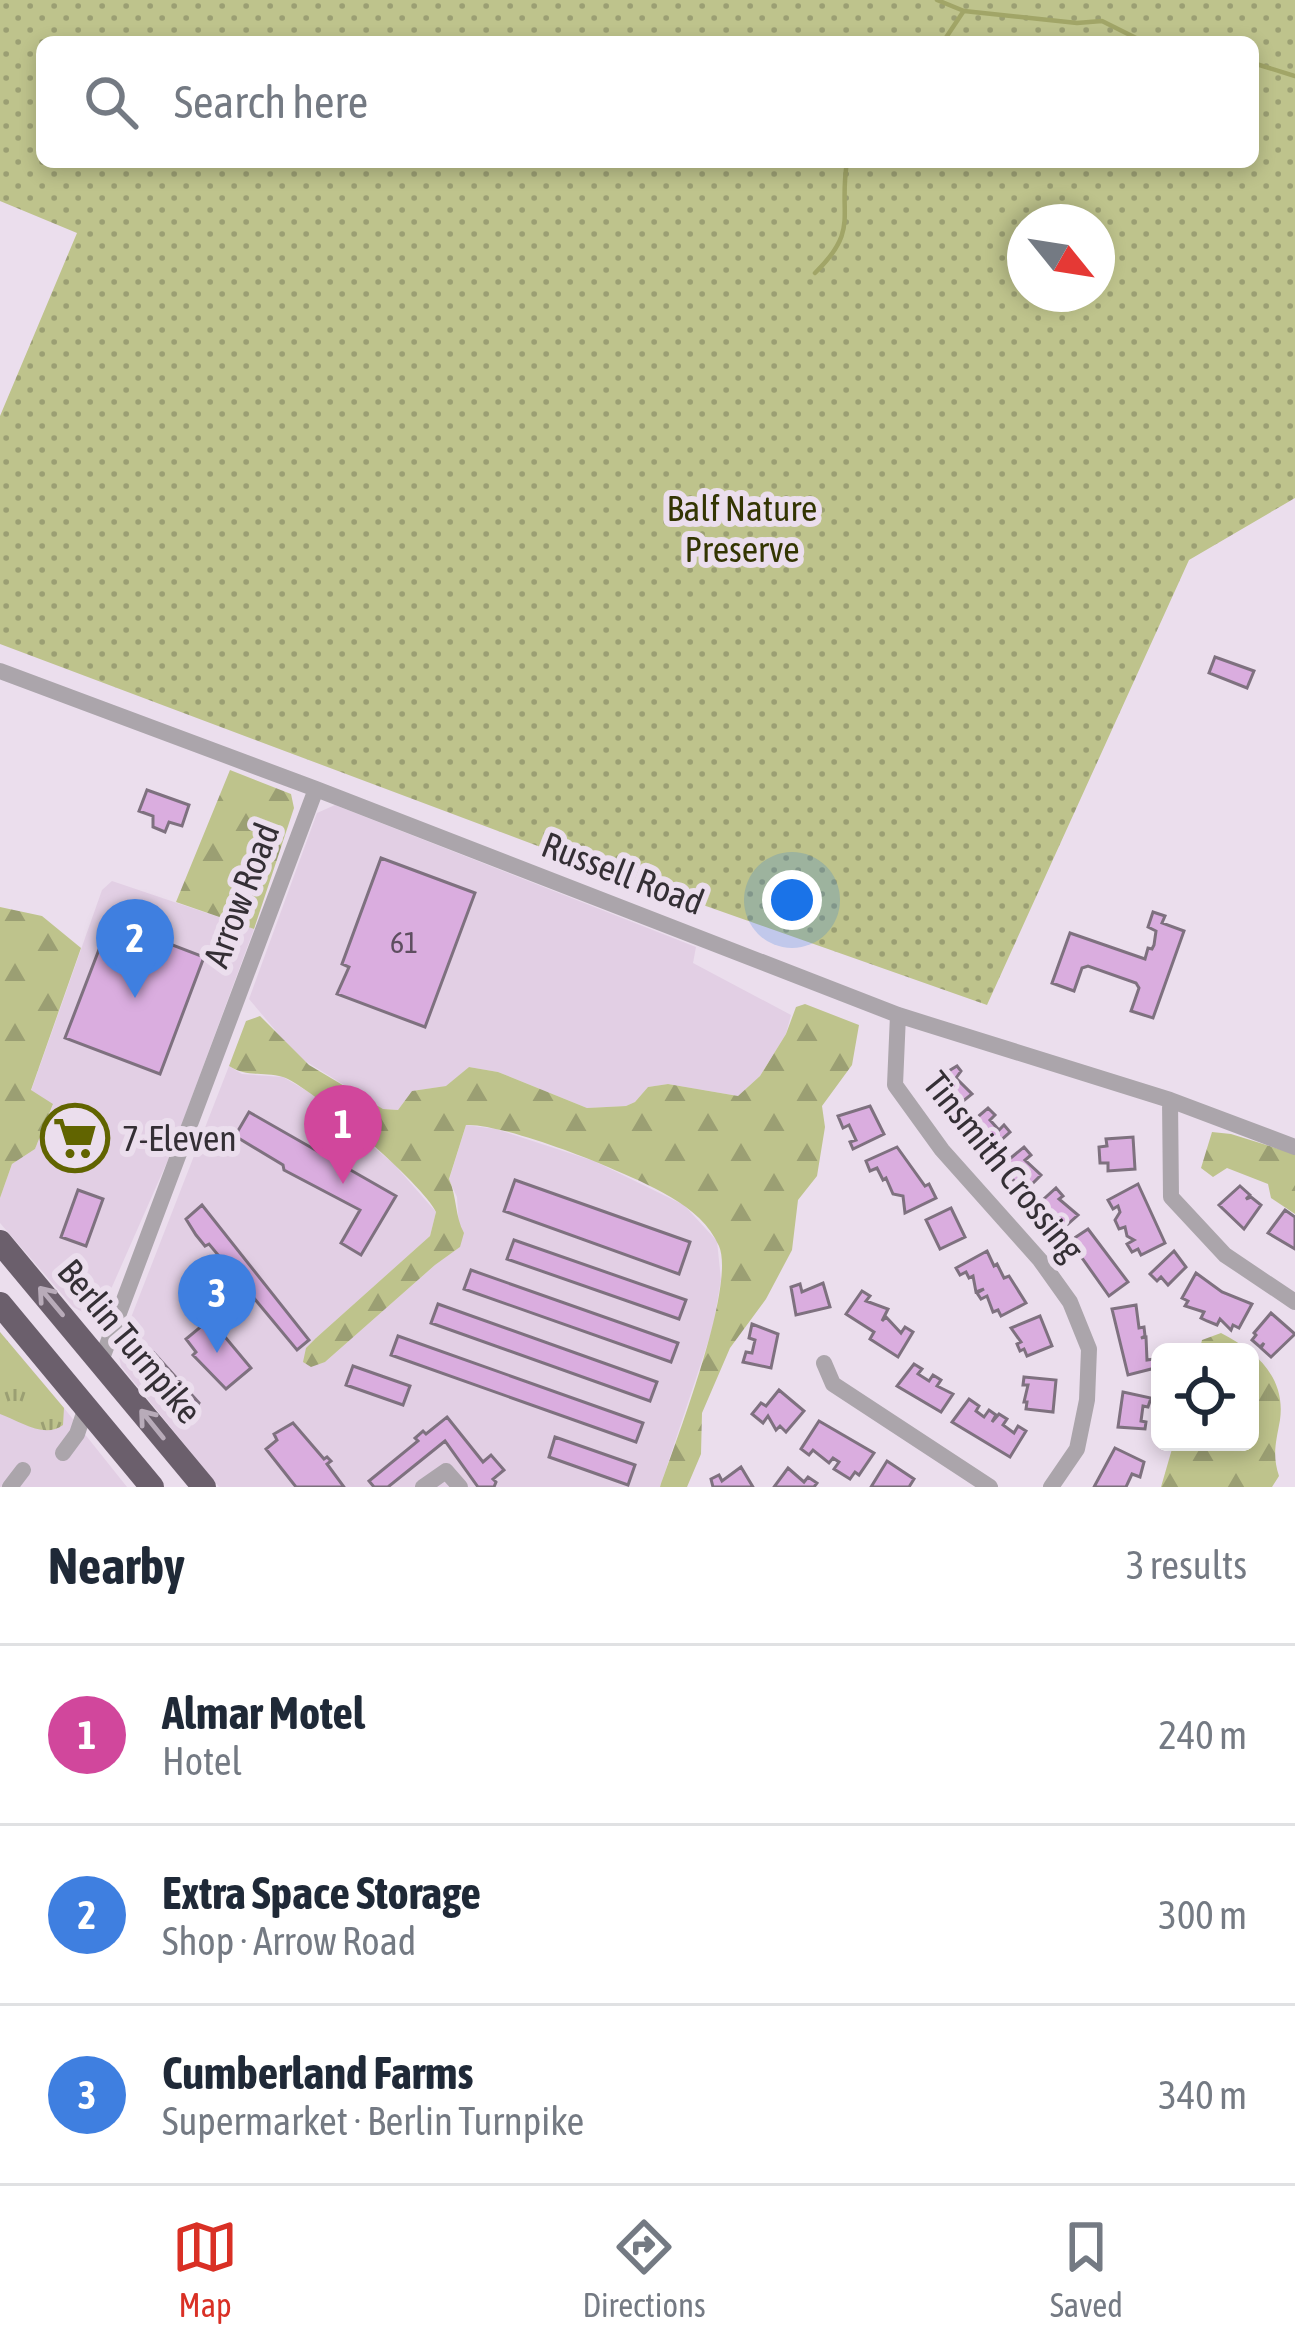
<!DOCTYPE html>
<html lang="en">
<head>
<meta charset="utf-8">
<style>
  :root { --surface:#fff; --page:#f2f2f3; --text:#1f2937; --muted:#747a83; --line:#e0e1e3; --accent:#d93025 }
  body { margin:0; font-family:"Asap Condensed",sans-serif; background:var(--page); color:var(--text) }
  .controls { position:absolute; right:36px; bottom:36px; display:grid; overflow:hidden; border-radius:18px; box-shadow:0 6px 18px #0003 }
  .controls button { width:108px; height:108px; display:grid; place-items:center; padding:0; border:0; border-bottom:3px solid var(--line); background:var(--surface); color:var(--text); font:60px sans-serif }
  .compass { position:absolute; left:1007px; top:204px; width:108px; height:108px; border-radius:50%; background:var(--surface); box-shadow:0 6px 18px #0003; rotate:120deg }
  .you { position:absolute; left:792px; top:900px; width:42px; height:42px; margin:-30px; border:9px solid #fff; border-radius:50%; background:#1a73e8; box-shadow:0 0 0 18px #1a73e833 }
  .badge { display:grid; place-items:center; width:78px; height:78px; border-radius:50%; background:var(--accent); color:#fff; font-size:39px; font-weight:700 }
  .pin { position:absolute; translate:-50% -99px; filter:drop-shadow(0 3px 6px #0008) }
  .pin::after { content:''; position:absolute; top:63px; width:42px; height:36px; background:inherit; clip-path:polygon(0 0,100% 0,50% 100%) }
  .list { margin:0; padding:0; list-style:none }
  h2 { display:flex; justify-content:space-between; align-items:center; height:156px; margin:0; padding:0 48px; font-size:51px }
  h2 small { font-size:39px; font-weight:400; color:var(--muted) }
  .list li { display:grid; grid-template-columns:78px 1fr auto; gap:36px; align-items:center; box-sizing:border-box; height:180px; padding:0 48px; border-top:3px solid var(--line) }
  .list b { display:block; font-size:45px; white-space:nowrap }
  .list p { margin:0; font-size:39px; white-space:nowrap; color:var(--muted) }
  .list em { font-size:39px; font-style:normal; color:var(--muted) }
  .icon { flex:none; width:66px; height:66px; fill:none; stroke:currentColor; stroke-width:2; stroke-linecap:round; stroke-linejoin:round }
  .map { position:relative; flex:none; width:1295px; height:1487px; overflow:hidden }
  .search { position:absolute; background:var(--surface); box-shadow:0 6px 18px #0003; left:36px; right:36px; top:36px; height:132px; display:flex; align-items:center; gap:30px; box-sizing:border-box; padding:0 42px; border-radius:18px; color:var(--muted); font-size:45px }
  .sheet { height:696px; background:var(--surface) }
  nav { display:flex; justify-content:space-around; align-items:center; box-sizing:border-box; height:168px; border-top:3px solid var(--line); background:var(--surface); font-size:33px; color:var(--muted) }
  nav a { display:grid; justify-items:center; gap:6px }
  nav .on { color:var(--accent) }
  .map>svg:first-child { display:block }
  .built { fill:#e2cfe4 }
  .grass { fill:url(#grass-tufts) }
  .forest { fill:url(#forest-firs) }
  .park { fill:url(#park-dots); fill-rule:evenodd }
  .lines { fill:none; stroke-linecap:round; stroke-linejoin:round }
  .stream { stroke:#a1a567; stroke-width:4.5 }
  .building { fill:#daaddf; stroke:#7e717f; stroke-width:3 }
  .minor { stroke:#aba5ab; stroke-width:16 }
  .highway { stroke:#6b5f6c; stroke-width:24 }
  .oneway { stroke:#b8abb9 }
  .labels { text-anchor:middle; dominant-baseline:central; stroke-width:12; stroke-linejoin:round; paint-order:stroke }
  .number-label { font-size:30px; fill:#5e4e60 }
  .park-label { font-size:36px; fill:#333502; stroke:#ebdeed }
  .street-label { font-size:36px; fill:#342f35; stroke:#ebdeed }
  .poi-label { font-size:36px; fill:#342f35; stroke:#ebdeed; text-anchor:start }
</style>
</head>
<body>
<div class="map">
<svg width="1295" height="1487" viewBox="0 0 1295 1487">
  <defs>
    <pattern id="grass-tufts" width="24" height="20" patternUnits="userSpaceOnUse" patternTransform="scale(3)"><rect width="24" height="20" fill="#bec38c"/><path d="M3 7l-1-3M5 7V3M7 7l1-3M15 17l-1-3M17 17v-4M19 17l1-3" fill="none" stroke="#9b9f73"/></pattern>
    <pattern id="forest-firs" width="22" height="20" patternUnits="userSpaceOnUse" patternTransform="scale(3)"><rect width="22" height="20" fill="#bec38c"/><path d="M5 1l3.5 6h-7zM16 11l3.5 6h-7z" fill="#9b9f73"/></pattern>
    <pattern id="park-dots" width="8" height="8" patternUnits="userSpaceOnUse" patternTransform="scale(3)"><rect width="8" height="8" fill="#bec38c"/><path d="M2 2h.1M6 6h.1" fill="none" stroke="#9b9f73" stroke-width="1.8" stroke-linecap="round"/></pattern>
  </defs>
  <rect width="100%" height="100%" fill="#ebdeed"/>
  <path class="built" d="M 335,805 L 696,947 L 693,963 L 791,1015 L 786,1034 L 760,1076 L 738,1096 L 668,1084 L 648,1087 L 635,1102 L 626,1106 L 587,1108 L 498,1072 L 469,1067 L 447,1086 L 412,1091 L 398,1110 L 383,1109 L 297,1056 L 249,999 L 317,813 Z
    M 112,881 L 254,929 L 171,1153 L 104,1305 L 99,1312 L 88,1315 L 73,1307 L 0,1223 L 0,1198 L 12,1164 L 35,1149 L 53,1105 L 31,1091 L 102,890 Z
    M 229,1066 L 242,1074 L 283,1077 L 326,1102 L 337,1118 L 393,1163 L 436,1212 L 430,1236 L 316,1338 L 325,1362 L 435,1265 L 460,1247 L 457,1197 L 449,1180 L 466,1125 L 496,1129 L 594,1161 L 684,1205 L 717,1241 L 721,1280 L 713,1327 L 660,1487 L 219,1487 L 121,1366 L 118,1351 Z
    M 0,1332 L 64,1408 L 127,1487 L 0,1487 Z"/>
  <path class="grass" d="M 0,1332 L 64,1408 L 63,1425 C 44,1439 20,1421 0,1414 Z"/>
  <path class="forest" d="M 230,770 L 291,794 L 294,808 L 254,929 L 176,902 Z
    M 0,907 L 42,916 L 81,948 L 31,1090 L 53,1104 L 35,1149 L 12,1164 L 0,1198 Z
    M 805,1004 L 859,1025 L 852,1065 L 822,1106 L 825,1127 L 817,1176 L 798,1200 L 792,1250 L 766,1299 L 730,1348 L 702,1413 L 701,1454 L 687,1487 L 660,1487 C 676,1441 736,1286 719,1246 C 701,1204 646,1184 608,1167 C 578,1154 495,1123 466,1125 L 449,1179 C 457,1197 455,1217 464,1233 L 460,1247 L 435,1265 L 325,1362 L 311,1367 L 303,1362 L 306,1348 L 316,1338 L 430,1236 L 436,1212 C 425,1186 309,1085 283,1077 C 263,1071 248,1078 229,1066 L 246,1021 L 260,1016 L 309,1065 L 383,1109 L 398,1110 L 412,1091 L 446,1086 L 469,1067 L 498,1072 L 587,1108 L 626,1106 L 635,1102 L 648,1087 L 668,1084 L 738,1096 L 760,1076 L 786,1034 L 796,1007 Z
    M 1212,1132 L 1231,1134 L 1295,1154 L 1295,1214 L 1271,1198 L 1268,1184 L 1227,1168 L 1213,1177 L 1201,1168 Z
    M 1221,1333 C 1256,1351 1286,1377 1280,1420 C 1276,1442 1272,1455 1279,1476 L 1272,1487 L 1161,1487 L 1174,1442 L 1250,1442 L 1250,1352 L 1199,1352 L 1202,1340 Z"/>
  <path class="park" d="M 0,0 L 1295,0 L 1295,498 L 1189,560 L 987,1005 L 567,857 L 0,644 L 0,416 L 77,233 L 0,201 ZM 1253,42 L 1253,162 L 42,162 L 42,42 ZM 1097,222 L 1097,294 L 1025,294 L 1025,222 Z"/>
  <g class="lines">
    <path class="stream" d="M 937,0 L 964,11 L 1077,23 L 1102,21 L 1144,42
      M 943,42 L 963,12
      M 1253,63 L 1295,76
      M 815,273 C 860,229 838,217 847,162"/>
  </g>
  <path class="building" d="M 1215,657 L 1254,671 L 1247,688 L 1209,673 Z
    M 147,790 L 189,805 L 182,826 L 169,822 L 165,832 L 153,827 L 153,816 L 139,811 Z
    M 381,858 L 475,893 L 425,1027 L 337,994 L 349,967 L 342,964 Z
    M 1153,912 L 1165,916 L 1162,923 L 1184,931 L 1153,1018 L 1131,1011 L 1139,988 L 1136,983 L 1088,966 L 1082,968 L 1074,991 L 1052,983 L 1070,933 L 1145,959 L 1148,948 L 1152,949 L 1154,945 L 1156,931 L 1148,927 Z
    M 110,921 L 204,957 L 160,1074 L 65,1038 Z
    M 957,1066 L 961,1071 L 956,1078 L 972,1094 L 952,1110 L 932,1081 Z
    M 870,1106 L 884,1134 L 853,1149 L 850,1142 L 856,1140 L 849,1125 L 843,1128 L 838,1116 Z
    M 988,1108 L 995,1115 L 990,1120 L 999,1130 L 1004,1125 L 1010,1132 L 989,1151 L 967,1126 Z
    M 249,1112 L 396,1196 L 361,1255 L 341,1243 L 360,1210 L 284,1170 L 283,1165 L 235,1136 Z
    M 54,1114 L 107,1133 L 96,1163 L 57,1152 L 58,1149 L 43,1143 Z
    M 1133,1137 L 1135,1169 L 1108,1171 L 1108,1163 L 1100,1163 L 1099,1147 L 1107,1146 L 1106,1139 Z
    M 897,1147 L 925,1186 L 929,1184 L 936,1198 L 905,1213 L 903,1196 L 893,1194 L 886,1178 L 883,1180 L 877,1168 L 870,1171 L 866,1161 Z
    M 1024,1147 L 1031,1155 L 1025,1160 L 1041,1175 L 1024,1192 L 1001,1166 Z
    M 515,1180 L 690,1242 L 679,1274 L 504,1211 Z
    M 1138,1184 L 1165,1243 L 1141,1255 L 1138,1249 L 1132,1252 L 1127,1244 L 1134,1240 L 1127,1236 L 1125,1227 L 1119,1229 L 1115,1220 L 1120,1212 L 1118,1206 L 1113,1209 L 1108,1200 Z
    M 1240,1186 L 1250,1195 L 1246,1199 L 1251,1197 L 1261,1205 L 1244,1229 L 1219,1205 Z
    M 1056,1188 L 1063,1196 L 1059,1199 L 1078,1215 L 1059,1232 L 1036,1206 Z
    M 78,1190 L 103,1199 L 86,1246 L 61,1237 Z
    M 202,1205 L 309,1340 L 297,1350 L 209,1244 L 205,1246 L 196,1235 L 186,1219 Z
    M 951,1208 L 965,1237 L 940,1249 L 926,1220 Z
    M 1285,1210 L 1295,1217 L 1295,1249 L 1268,1233 Z
    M 1088,1229 L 1128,1282 L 1109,1296 L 1070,1241 Z
    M 514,1240 L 686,1300 L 679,1319 L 507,1259 Z
    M 987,1251 L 994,1266 L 997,1264 L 1004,1278 L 1009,1276 L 1026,1303 L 1001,1316 L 998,1310 L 993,1312 L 987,1296 L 981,1299 L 977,1293 L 984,1289 L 976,1292 L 973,1276 L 969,1278 L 966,1272 L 960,1275 L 956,1268 Z
    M 1174,1251 L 1186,1267 L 1168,1285 L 1161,1277 L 1157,1281 L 1150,1274 Z
    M 471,1270 L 678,1343 L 671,1362 L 464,1289 Z
    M 1196,1273 L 1222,1292 L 1252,1304 L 1239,1328 L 1233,1325 L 1231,1330 L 1220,1319 L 1217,1325 L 1207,1321 L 1201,1318 L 1204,1312 L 1185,1306 L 1188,1301 L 1182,1298 Z
    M 823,1283 L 830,1307 L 796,1315 L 791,1287 L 800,1284 L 802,1292 Z
    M 862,1291 L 870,1296 L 866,1301 L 888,1309 L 882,1321 L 886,1317 L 901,1333 L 905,1327 L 913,1332 L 898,1357 L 870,1339 L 874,1332 L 846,1314 Z
    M 438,1304 L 657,1382 L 650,1401 L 431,1323 Z
    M 1136,1305 L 1139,1328 L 1144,1327 L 1145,1336 L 1141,1338 L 1146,1337 L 1147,1360 L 1154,1359 L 1155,1368 L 1128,1375 L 1112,1309 Z
    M 1271,1313 L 1295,1334 L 1271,1357 L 1261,1348 L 1264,1343 L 1260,1347 L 1252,1340 L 1256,1335 L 1254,1333 Z
    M 1040,1316 L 1052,1346 L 1027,1356 L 1024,1349 L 1020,1351 L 1017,1344 L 1021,1342 L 1011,1328 Z
    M 210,1319 L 251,1368 L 226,1389 L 193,1355 L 196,1352 L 186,1339 Z
    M 752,1324 L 778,1334 L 771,1368 L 743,1362 L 746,1352 L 752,1353 L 755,1340 L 749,1338 Z
    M 398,1336 L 643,1423 L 636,1442 L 391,1355 Z
    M 154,1353 L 199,1403 L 193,1412 L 148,1361 Z
    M 914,1364 L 922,1369 L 918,1374 L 929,1381 L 933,1375 L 941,1380 L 937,1386 L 953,1394 L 941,1412 L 897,1386 Z
    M 353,1366 L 410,1386 L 403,1405 L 346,1385 Z
    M 1024,1377 L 1056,1380 L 1053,1412 L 1026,1409 L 1027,1402 L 1024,1402 L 1028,1385 L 1023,1385 Z
    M 779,1390 L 804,1411 L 786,1432 L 780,1426 L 776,1430 L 768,1416 L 763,1423 L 752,1414 L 761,1403 L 766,1406 Z
    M 1123,1392 L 1151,1398 L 1148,1407 L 1143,1406 L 1141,1421 L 1146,1422 L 1145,1429 L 1118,1427 Z
    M 969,1399 L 979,1406 L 976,1411 L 984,1417 L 989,1410 L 996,1415 L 992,1422 L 999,1414 L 1007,1419 L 1003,1425 L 1014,1433 L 1018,1426 L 1026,1431 L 1010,1457 L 952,1422 Z
    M 447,1417 L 483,1462 L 491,1455 L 504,1470 L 493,1479 L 496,1482 L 494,1487 L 478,1487 L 445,1441 L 388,1487 L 374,1487 L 369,1481 L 418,1441 L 415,1438 L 423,1431 L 426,1434 Z
    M 819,1421 L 874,1453 L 859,1475 L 855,1472 L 850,1479 L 834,1469 L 839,1462 L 833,1458 L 829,1463 L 813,1450 L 809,1455 L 801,1449 Z
    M 293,1423 L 324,1459 L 327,1457 L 331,1461 L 327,1464 L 344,1487 L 296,1487 L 266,1449 L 277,1440 L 274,1434 Z
    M 555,1437 L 635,1465 L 628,1485 L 549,1457 Z
    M 1115,1448 L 1144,1462 L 1140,1477 L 1132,1474 L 1126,1487 L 1094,1487 Z
    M 887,1461 L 914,1479 L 909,1487 L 871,1487 Z
    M 741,1467 L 753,1487 L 713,1487 L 711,1479 L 719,1475 L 722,1481 Z
    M 788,1468 L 804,1482 L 808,1477 L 817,1483 L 814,1487 L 774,1487 Z"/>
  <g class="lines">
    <path class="minor" d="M 0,671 L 316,789 L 898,1015 L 1170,1100 L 1295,1147
      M 898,1015 L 895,1085 L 942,1150 L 1040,1260 L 1070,1302 L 1089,1349 L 1087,1400 L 1077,1449 L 1051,1487
      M 1170,1100 L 1171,1197 L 1225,1255 L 1295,1302
      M 101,1361 L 316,789
      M 824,1363 L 833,1384 L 990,1487
      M 63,1453 L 77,1434 L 86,1407
      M 10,1487 L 23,1470
      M 423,1487 L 446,1471 L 460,1487"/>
    <path class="highway" d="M 0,1242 L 204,1487
      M 0,1304 L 152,1487"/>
  </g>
  <defs><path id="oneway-shaft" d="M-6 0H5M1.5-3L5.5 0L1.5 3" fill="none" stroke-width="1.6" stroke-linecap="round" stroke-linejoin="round" transform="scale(3)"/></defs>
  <g class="oneway">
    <use href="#oneway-shaft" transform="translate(51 1301) rotate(-130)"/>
    <use href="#oneway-shaft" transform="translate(152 1424) rotate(-129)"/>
  </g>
  <defs>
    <g id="supermarket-ring" transform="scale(3.45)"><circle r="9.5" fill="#ebdeed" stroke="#616400" stroke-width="1.5"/><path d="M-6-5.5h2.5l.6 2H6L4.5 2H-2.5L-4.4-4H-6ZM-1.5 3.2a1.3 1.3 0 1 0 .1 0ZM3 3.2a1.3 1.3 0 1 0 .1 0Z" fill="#616400"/></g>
  </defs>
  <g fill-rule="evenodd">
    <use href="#supermarket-ring" x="75" y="1138"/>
  </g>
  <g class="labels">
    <g class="number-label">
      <text x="404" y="942">61</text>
    </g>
    <g class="park-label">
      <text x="742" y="508">Balf Nature<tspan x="742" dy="41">Preserve</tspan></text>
    </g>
    <g class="street-label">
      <text transform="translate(623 873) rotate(21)">Russell Road</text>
      <text transform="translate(241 895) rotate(-69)">Arrow Road</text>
      <text transform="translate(1004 1166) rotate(51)">Tinsmith Crossing</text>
      <text transform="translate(130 1341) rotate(50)">Berlin Turnpike</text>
    </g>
    <g class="poi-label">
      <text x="122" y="1138">7-Eleven</text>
    </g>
  </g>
</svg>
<div class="controls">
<button><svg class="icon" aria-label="locate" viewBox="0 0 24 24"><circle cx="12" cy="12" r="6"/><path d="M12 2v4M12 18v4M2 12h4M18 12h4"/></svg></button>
</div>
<svg class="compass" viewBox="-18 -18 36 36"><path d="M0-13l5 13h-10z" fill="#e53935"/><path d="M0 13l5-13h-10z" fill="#747a83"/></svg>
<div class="you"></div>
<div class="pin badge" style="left:343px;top:1184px;background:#d1479c">1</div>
<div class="pin badge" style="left:135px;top:998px;background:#3f7fe0">2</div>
<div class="pin badge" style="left:217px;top:1353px;background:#3f7fe0">3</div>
<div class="search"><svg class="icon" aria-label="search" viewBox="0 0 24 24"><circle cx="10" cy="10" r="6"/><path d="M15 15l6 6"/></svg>Search here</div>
</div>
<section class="sheet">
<h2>Nearby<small>3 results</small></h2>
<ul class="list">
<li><span class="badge" style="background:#d1479c">1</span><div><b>Almar Motel</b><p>Hotel</p></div><em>240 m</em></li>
<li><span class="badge" style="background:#3f7fe0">2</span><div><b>Extra Space Storage</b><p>Shop · Arrow Road</p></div><em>300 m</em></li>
<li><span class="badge" style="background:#3f7fe0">3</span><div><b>Cumberland Farms</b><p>Supermarket · Berlin Turnpike</p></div><em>340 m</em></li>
</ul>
</section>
<nav>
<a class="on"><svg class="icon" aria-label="map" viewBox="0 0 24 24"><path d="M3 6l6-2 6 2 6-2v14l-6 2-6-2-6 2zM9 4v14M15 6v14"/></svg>Map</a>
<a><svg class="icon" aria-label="directions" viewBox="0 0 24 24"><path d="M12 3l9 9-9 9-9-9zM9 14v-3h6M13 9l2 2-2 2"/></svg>Directions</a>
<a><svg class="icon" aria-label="saved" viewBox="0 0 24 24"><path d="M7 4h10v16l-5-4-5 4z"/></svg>Saved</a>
</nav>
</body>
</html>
